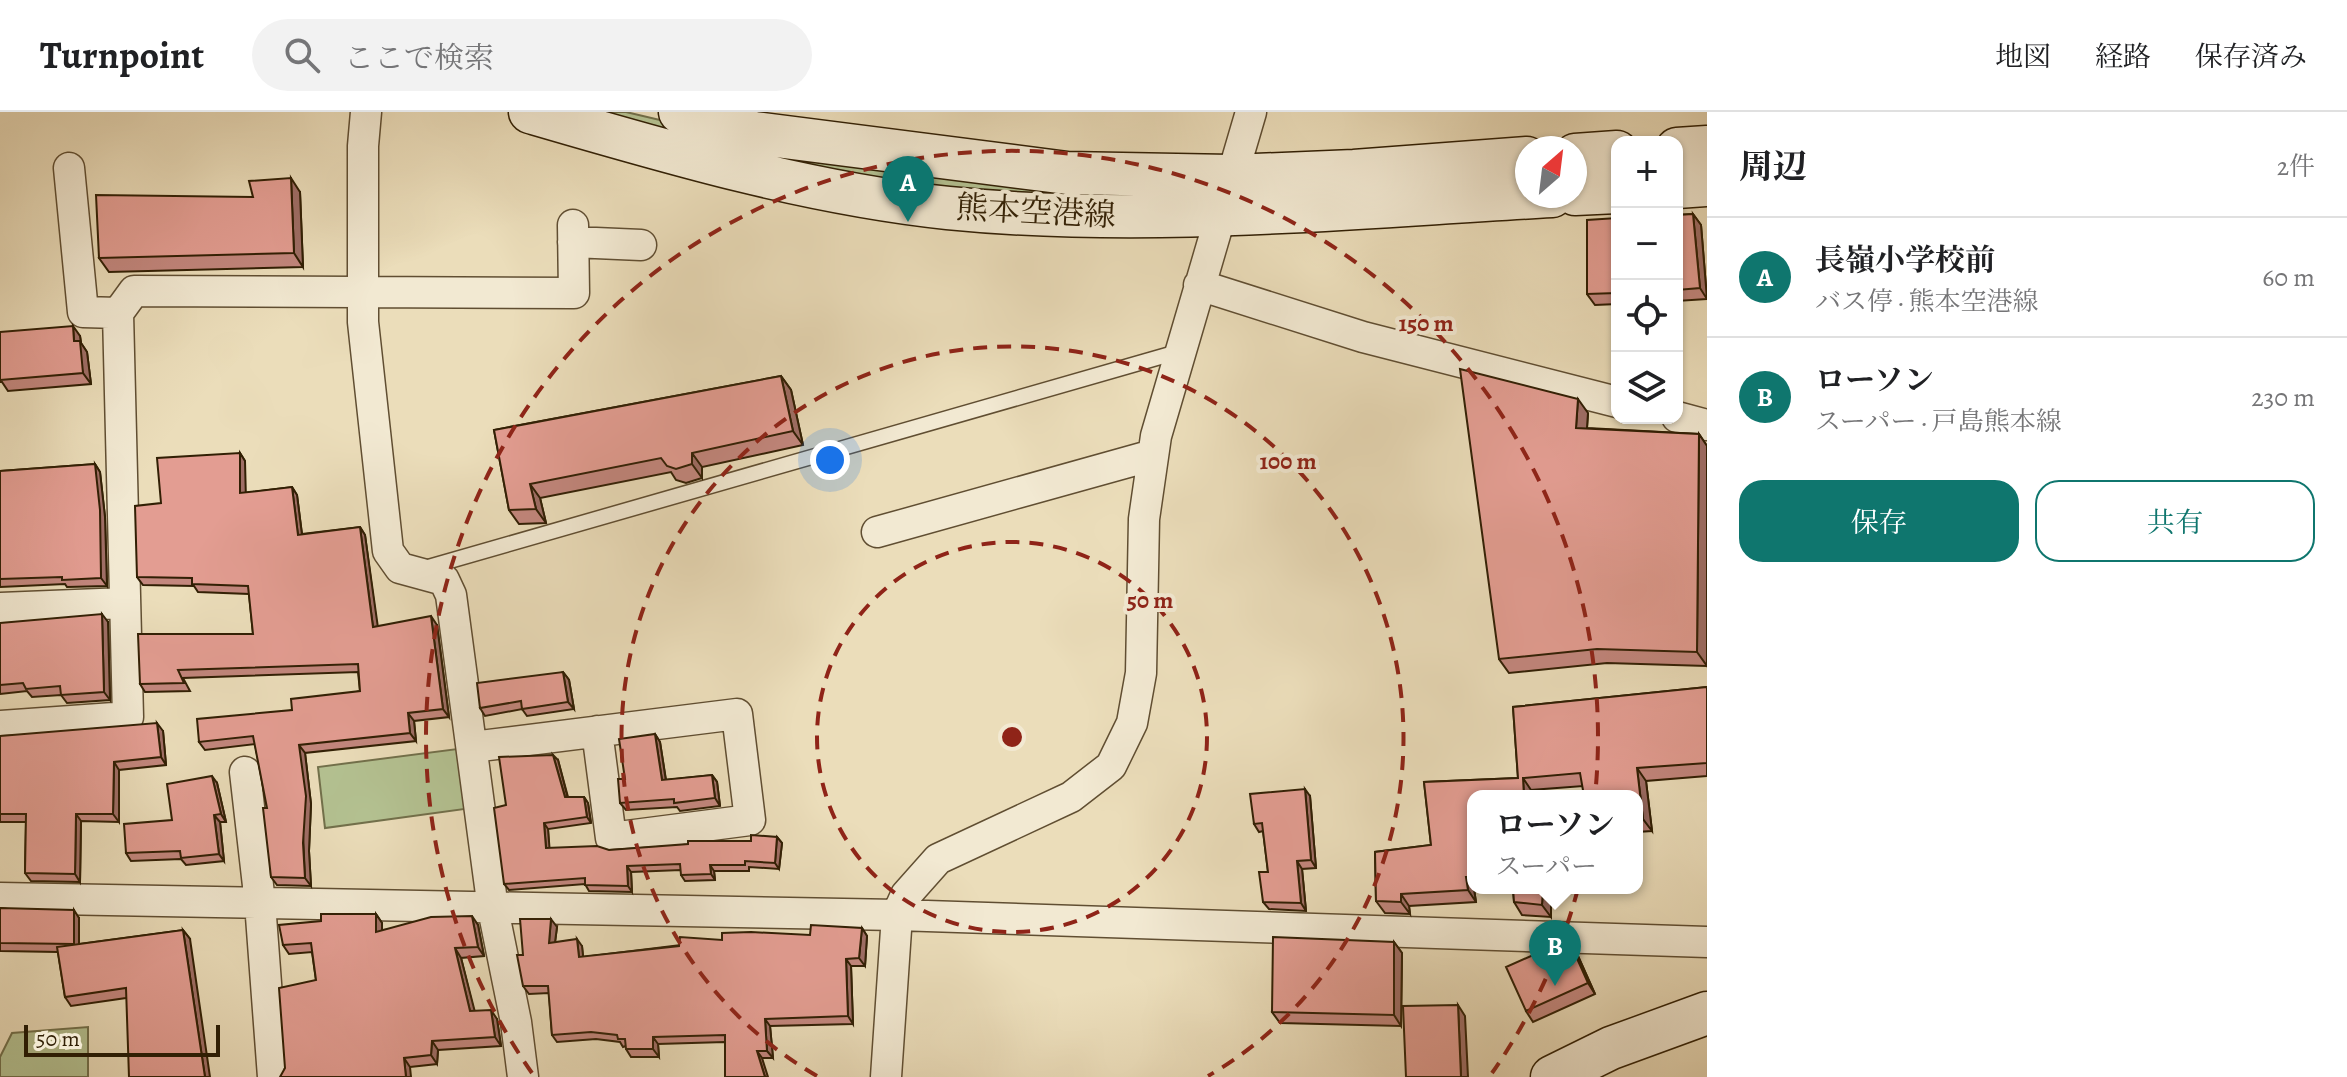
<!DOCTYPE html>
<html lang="ja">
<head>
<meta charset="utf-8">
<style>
  :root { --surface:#fff; --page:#f2f2f2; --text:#202124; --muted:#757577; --line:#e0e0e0; --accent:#0f766e }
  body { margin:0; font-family:Alegreya,"Noto Serif JP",serif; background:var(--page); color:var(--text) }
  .controls { position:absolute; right:24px; top:24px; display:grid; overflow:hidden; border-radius:16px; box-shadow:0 2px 6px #0004 }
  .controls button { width:72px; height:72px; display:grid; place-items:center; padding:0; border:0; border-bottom:2px solid var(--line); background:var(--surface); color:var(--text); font:40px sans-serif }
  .compass { position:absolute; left:1515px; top:24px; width:72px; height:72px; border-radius:50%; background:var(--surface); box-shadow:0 2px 6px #0004; rotate:28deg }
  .scale { position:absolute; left:24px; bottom:20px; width:196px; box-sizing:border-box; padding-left:8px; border:4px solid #311f04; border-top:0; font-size:22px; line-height:28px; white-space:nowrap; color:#311f04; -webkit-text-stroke:6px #f2e9d2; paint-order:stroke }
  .you { position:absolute; left:830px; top:348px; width:28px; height:28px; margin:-20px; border:6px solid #fff; border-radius:50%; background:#1a73e8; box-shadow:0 0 0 12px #1a73e833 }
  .badge { display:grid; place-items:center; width:52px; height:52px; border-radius:50%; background:var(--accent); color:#fff; font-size:26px; font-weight:700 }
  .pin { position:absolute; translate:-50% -66px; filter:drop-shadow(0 2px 4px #0008) }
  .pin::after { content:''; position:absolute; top:42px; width:28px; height:24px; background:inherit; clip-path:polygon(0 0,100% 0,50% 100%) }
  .popup { position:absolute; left:1467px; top:678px; width:176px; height:104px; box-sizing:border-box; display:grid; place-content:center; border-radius:16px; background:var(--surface); filter:drop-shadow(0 2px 6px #0005); font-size:26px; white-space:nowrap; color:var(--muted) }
  .popup b { font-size:30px; color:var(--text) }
  .popup::after { content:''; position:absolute; left:50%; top:100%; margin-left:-16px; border:16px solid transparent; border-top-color:var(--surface) }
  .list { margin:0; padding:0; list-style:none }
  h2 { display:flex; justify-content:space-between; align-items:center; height:104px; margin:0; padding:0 32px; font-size:34px }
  h2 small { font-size:26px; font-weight:400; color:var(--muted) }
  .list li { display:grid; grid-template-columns:52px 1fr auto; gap:24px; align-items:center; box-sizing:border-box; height:120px; padding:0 32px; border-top:2px solid var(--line) }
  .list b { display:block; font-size:30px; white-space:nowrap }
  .list p { margin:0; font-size:26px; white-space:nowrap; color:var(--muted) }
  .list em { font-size:26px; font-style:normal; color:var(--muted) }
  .actions { display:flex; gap:16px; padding:24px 32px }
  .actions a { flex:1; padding:18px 0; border:2px solid var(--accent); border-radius:24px; text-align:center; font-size:28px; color:var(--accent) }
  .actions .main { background:var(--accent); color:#fff }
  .icon { flex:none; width:44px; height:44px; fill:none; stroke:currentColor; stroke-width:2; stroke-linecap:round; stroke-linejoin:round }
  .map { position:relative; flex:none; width:1707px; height:965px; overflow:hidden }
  header { display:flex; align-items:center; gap:48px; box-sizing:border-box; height:112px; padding:0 40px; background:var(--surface); border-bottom:2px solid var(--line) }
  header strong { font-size:38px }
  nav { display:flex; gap:44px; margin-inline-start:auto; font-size:28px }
  .search { width:560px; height:72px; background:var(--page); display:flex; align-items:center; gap:20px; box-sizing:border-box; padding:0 28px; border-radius:44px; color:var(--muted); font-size:30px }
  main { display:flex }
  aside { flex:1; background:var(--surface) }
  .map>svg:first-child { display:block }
  .green { fill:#b4c292; stroke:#72704b; stroke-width:2 }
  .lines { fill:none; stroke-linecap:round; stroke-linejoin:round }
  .lane-casing { stroke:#604e32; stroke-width:17 }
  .street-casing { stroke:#604e32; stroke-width:33 }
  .secondary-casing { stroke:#311f04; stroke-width:45 }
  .lane { stroke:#f2e9d2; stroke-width:14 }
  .street { stroke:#f2e9d2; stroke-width:30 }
  .secondary { stroke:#f2e9d2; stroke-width:42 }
  .wall { fill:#c3877e; stroke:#311f04; stroke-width:2 }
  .shaded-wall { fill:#9f6e66; stroke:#311f04; stroke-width:2 }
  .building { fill:#e39d92; stroke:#311f04; stroke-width:2 }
  .ring { fill:none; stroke:#8f2418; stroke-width:4; stroke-dasharray:14 10 }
  .labels { text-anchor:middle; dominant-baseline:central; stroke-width:8; stroke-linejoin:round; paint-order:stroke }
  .street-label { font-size:32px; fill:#311f04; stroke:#f2e9d2 }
  .centre { fill:#8f2418; stroke:#f2e9d2; stroke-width:4 }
  .ring-label { font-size:24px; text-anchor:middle; font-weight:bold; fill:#8f2418; stroke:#f2e9d2; stroke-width:8; stroke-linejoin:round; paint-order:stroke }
</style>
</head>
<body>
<header>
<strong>Turnpoint</strong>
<div class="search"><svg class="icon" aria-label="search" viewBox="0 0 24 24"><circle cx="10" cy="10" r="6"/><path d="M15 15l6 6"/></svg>ここで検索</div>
<nav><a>地図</a><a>経路</a><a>保存済み</a></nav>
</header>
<main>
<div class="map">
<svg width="1707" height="965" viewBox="0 0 1707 965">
  <rect width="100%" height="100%" fill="#ebddba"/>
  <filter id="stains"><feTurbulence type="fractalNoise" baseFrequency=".0025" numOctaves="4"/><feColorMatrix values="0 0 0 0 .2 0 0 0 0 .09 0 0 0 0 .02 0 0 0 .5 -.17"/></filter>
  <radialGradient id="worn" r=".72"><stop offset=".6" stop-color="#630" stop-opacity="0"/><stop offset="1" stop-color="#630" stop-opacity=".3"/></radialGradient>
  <path class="green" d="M 596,0 L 626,0 L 792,39 L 1060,82 L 1134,88 L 1134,93 L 899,72 L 787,52 Z
    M 465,636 L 472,696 L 325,716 L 318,655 Z
    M 88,915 L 88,965 L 0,965 L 0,945 L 12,921 Z"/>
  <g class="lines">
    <g class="lane-casing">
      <path id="lane" d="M 425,456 L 1181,239"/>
    </g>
    <g class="street-casing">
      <path id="street" d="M 366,0 L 363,34 L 363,210 L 388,439 L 400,456 L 444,468 L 451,483 L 493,797 L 516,910 L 523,965
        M 69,56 L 83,200 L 118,201
        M 573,130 L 641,133
        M 1199,173 L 1363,225 L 1617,290
        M 1677,305 L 1707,313
        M 877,420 L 1153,343
        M 0,496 L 125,491
        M 0,614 L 128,605 L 118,201 L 134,179 L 574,181 L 573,113
        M 472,635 L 737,602 L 750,708 L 611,726 L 597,619
        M 245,660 L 260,791 L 273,965
        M 0,786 L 897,803 L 1707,830
        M 886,965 L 897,803 L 906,783 L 938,747 L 1071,685 L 1111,654 L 1132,611 L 1141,561 L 1144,407 L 1156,324 L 1251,0"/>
    </g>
    <g class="secondary-casing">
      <path id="secondary" d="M 530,0 C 667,40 806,81 948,96 C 1148,116 1351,95 1552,84
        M 680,0 L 754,21 L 1067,61 L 1231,64 L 1354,59 L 1527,46
        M 1677,37 L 1707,35
        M 1575,43 L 1617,40
        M 1677,75 L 1707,73
        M 1575,82 L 1617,80
        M 1552,965 L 1611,936 L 1707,901"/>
    </g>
    <use href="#lane" class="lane"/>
    <use href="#street" class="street"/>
    <use href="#secondary" class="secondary"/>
  </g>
  <path class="wall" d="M 300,80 L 303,155 L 109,160 L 99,146 Z
    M 1693,102 L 1701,113 L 1707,187 L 1677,189 L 1677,103 Z
    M 1617,106 L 1617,192 L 1595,193 L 1587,182 Z
    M 0,220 L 80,224 L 81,231 L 87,240 L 91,272 L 8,279 L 2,270 L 0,270 Z
    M 781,264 L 791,278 L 803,333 L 702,355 L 702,366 L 686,371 L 676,368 L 671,360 L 540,386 L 546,411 L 519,412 L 509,398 L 494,318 Z
    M 1588,301 L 1587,316 L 1699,322 L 1707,334 L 1707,554 L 1607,551 L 1509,561 L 1499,547 Z
    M 240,341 L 245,349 L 245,381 L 292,375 L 297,383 L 302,422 L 360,415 L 365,423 L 377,514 L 437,513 L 449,605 L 414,609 L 416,629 L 305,641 L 311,692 L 309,739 L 311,774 L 277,773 L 271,765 L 267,696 L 255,632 L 205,638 L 199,630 L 292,598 L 360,579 L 358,560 L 183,566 L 190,579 L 145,580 L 140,572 L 253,522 L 249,482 L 198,480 L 194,474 L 143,473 L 137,465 L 161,391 Z
    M 95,352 L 100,360 L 105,405 L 107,474 L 67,475 L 65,472 L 0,475 L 0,359 Z
    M 108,510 L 110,588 L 67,591 L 61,583 L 32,585 L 27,579 L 0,582 L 0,511 Z
    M 563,560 L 569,568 L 574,597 L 527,604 L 522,597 L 485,604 L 480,596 Z
    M 1707,575 L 1707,664 L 1646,669 L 1652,719 L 1637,720 L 1637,684 L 1584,684 L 1583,674 L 1531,678 L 1531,684 L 1473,684 L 1473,776 L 1551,776 L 1551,805 L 1522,803 L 1514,790 L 1513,777 L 1474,777 L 1476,790 L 1409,794 L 1410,802 L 1385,801 L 1376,789 L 1375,740 L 1431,733 L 1424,670 L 1518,666 L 1513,595 Z
    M 163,619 L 166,653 L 119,658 L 119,710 L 81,709 L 80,770 L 31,769 L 25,761 L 26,710 L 0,710 L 0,624 Z
    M 655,622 L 660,630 L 666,668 L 712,663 L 717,670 L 720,694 L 680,699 L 677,695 L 626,698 L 620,691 L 625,667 Z
    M 558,648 L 568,685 L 584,685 L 588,691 L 591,711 L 548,717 L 549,736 L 609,738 L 751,729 L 777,725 L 782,731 L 779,757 L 749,755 L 749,759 L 714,759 L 715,768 L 685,769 L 681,763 L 681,758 L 631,760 L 632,780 L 589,779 L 585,772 L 509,778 L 504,772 L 506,693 Z
    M 217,671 L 226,710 L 220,710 L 224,749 L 186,753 L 181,747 L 131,749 L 126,741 L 172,708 Z
    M 1310,684 L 1316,756 L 1302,757 L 1306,799 L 1269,797 L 1263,790 L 1268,760 L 1263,719 L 1259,720 L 1254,712 Z
    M 0,796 L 79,806 L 79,832 L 183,818 L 190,827 L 126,886 L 71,894 L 65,885 L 58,840 L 0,839 Z
    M 376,802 L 382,811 L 382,818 L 478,813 L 484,844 L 461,846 L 474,899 L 497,907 L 501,934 L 438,938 L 437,952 L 410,955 L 285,956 L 316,868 L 312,840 L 289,842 L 283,833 L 321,809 Z
    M 557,815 L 555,830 L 582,834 L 583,845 L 722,828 L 810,823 L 862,816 L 867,824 L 865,854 L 851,854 L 853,912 L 770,914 L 773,946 L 762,946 L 725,930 L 658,932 L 659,945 L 631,945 L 626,937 L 626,934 L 623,935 L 620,930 L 596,927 L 557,930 L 552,923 L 549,881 L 529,882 L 523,874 L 523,843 Z
    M 1394,830 L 1402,841 L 1401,914 L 1280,911 L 1272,900 Z
    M 1578,844 L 1595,882 L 1533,910 L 1526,899 Z"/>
  <path class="shaded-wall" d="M 291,66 L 300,80 L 303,155 L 294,141 Z
    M 1693,102 L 1701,113 L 1707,187 L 1700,176 Z
    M 73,214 L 80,224 L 81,231 L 87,240 L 91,272 L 83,261 L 74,229 Z
    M 781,264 L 791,278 L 803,333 L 793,319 Z
    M 1578,287 L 1588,301 L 1586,330 L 1576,316 Z
    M 1699,322 L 1707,334 L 1707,554 L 1697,540 Z
    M 240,341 L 245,349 L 246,389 L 240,381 Z
    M 692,341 L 702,355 L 702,366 L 692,352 Z
    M 95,352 L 100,360 L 105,405 L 107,474 L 101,466 Z
    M 530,372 L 540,386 L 546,411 L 536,397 Z
    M 292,375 L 297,383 L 303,431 L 298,423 Z
    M 360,415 L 365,423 L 379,523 L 373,515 Z
    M 102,502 L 108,510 L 110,588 L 104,580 Z
    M 431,504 L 437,513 L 449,605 L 443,597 Z
    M 563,560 L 569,568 L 574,597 L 568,590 Z
    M 408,601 L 414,609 L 416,629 L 410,621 Z
    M 157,611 L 163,619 L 166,653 L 161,645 Z
    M 655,622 L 660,630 L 667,676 L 662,668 Z
    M 299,633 L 305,641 L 311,692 L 309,739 L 311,774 L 305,766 Z
    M 553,643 L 558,648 L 569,691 L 565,685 Z
    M 114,650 L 119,658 L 119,710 L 113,702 Z
    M 1637,656 L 1646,669 L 1652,719 L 1643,707 Z
    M 712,663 L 717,670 L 720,694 L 715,686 Z
    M 212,664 L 217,671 L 226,710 L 221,702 Z
    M 1523,666 L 1531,678 L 1531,684 L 1524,684 Z
    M 1305,677 L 1310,684 L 1316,756 L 1311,748 Z
    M 584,685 L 588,691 L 591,711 L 587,705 Z
    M 76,702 L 81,709 L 80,770 L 75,762 Z
    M 214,703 L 220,710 L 224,749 L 219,742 Z
    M 544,711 L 548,717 L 550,742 L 546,736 Z
    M 777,725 L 782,731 L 779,757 L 775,751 Z
    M 1297,749 L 1302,757 L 1306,799 L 1301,791 Z
    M 710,753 L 714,759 L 715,768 L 711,762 Z
    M 627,754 L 631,760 L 632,780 L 628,774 Z
    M 1466,765 L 1474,777 L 1476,790 L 1468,778 Z
    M 1543,776 L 1551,776 L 1551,805 L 1542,793 Z
    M 1401,782 L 1409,794 L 1410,802 L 1401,790 Z
    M 74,798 L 79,806 L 79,840 L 74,832 Z
    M 376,802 L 382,811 L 382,829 L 376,820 Z
    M 472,804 L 478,813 L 484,844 L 478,835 Z
    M 551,807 L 557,815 L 554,838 L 549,831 Z
    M 862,816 L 867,824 L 865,854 L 859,846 Z
    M 183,818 L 190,827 L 210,965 L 205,965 Z
    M 577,827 L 582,834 L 584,853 L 579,845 Z
    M 1394,830 L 1402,841 L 1401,914 L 1394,903 Z
    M 1571,833 L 1578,844 L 1595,882 L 1588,871 Z
    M 455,836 L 461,846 L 477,908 L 470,899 Z
    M 846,847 L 851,854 L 853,912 L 848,904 Z
    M 1458,893 L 1465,904 L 1468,965 L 1461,965 Z
    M 491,898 L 497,907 L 501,934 L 495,925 Z
    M 765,907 L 770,914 L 773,946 L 767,939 Z
    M 653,925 L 658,932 L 659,945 L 653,937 Z
    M 432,929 L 438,938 L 437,952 L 431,943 Z
    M 757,939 L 762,946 L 768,965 L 765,965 Z
    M 404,946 L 410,955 L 411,965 L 406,965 Z"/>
  <path class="building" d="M 291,66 L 294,141 L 99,146 L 96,83 L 253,85 L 249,69 Z
    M 1693,102 L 1700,176 L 1677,178 L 1677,103 Z
    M 1617,106 L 1617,181 L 1587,182 L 1587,108 Z
    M 73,214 L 74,229 L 80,229 L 83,261 L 0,268 L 0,220 Z
    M 1460,257 L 1578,287 L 1576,316 L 1699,322 L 1697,540 L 1597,537 L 1499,547 Z
    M 781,264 L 793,319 L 692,341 L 692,352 L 676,357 L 667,354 L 661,346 L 530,372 L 536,397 L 509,398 L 494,318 Z
    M 240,341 L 240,381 L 292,375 L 298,423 L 360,415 L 373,515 L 431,504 L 443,597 L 408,601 L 410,621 L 299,633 L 306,684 L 303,731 L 305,766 L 271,765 L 263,696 L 267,696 L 253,624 L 199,630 L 197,607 L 292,598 L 291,587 L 360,579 L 358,552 L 178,558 L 184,571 L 140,572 L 138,522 L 253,522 L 248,474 L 192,472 L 192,466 L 137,465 L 135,394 L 161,391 L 157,346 Z
    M 95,352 L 100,398 L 101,466 L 62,468 L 62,465 L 0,467 L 0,359 Z
    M 102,502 L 104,580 L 61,583 L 60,574 L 26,577 L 23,571 L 0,573 L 0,511 Z
    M 563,560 L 568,590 L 522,597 L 521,589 L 480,596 L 477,571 Z
    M 1707,575 L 1707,651 L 1637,656 L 1643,707 L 1637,708 L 1637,684 L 1584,684 L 1580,661 L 1523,666 L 1524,684 L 1473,684 L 1473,765 L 1466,765 L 1468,778 L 1401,782 L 1401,790 L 1376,789 L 1375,740 L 1431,733 L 1424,670 L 1518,666 L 1513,595 Z
    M 157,611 L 161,645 L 114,650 L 113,702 L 76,702 L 75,762 L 25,761 L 26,702 L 0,702 L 0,624 Z
    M 655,622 L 662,668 L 712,663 L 715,686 L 674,691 L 674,687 L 620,691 L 618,667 L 625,667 L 619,627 Z
    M 553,643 L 565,685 L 584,685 L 587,705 L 544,711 L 546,736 L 597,734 L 609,738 L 688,732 L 688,729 L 751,729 L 751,723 L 777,725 L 775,751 L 745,749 L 745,753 L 710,753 L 711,762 L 681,763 L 680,752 L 627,754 L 628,774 L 585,773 L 585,766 L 504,772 L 494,696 L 506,693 L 499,645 Z
    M 212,664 L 221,702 L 214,703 L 219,742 L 181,746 L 180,739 L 126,741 L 124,712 L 172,708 L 167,672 Z
    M 1305,677 L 1311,748 L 1297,749 L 1301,791 L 1263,790 L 1259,760 L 1268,760 L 1262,711 L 1254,712 L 1250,682 Z
    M 1513,776 L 1543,776 L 1542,793 L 1514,790 Z
    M 0,796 L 74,798 L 74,832 L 0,831 Z
    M 321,802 L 376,802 L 376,820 L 431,805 L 472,804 L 478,835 L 455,836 L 470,899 L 491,898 L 495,925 L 432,929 L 431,943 L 404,946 L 406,965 L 280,965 L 285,956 L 279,876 L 316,868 L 311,831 L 283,833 L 279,813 L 321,809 Z
    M 520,807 L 551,807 L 549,831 L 577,827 L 579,845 L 679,834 L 680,825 L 722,828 L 722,821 L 751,820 L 810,823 L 811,813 L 862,816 L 859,846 L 846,847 L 848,904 L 765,907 L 767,939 L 757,939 L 765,965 L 725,965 L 725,923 L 653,925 L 653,937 L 626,937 L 625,927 L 618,927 L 617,923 L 591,920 L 552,923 L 548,874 L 523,874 L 517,843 L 523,843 Z
    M 183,818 L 205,965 L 129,965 L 126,876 L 65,885 L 57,835 Z
    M 1273,825 L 1394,830 L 1394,903 L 1272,900 Z
    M 1558,832 L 1571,833 L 1588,871 L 1526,899 L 1506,855 Z
    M 1458,893 L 1461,965 L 1406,965 L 1403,894 Z"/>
  <g class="ring">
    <circle cx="1012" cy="625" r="195"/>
    <path d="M817 964A391 391 0 1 1 1208 964"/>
    <path d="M532 961A586 586 0 1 1 1492 961"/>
  </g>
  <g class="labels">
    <g class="street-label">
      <text transform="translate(1036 99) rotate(3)">熊本空港線</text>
    </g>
  </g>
  <circle cx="1012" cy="625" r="12" class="centre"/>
  <g class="ring-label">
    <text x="1426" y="219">150 m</text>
    <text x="1288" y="357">100 m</text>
    <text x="1150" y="496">50 m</text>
  </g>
  <rect width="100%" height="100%" filter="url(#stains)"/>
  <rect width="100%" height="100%" fill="url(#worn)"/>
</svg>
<div class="controls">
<button>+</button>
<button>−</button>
<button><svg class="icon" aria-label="locate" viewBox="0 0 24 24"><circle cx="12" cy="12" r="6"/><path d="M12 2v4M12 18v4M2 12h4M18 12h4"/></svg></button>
<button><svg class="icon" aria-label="layers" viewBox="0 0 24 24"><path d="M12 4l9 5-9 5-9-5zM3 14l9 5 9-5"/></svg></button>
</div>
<svg class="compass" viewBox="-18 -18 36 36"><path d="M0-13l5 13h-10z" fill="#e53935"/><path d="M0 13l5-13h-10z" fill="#757577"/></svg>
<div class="scale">50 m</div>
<div class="you"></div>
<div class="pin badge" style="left:908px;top:110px">A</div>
<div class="pin badge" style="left:1555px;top:874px">B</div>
<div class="popup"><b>ローソン</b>スーパー</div>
</div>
<aside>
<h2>周辺<small>2件</small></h2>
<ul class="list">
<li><span class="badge">A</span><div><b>長嶺小学校前</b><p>バス停 · 熊本空港線</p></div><em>60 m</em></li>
<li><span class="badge">B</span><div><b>ローソン</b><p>スーパー · 戸島熊本線</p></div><em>230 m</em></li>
</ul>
<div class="actions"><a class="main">保存</a><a>共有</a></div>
</aside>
</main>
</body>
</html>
